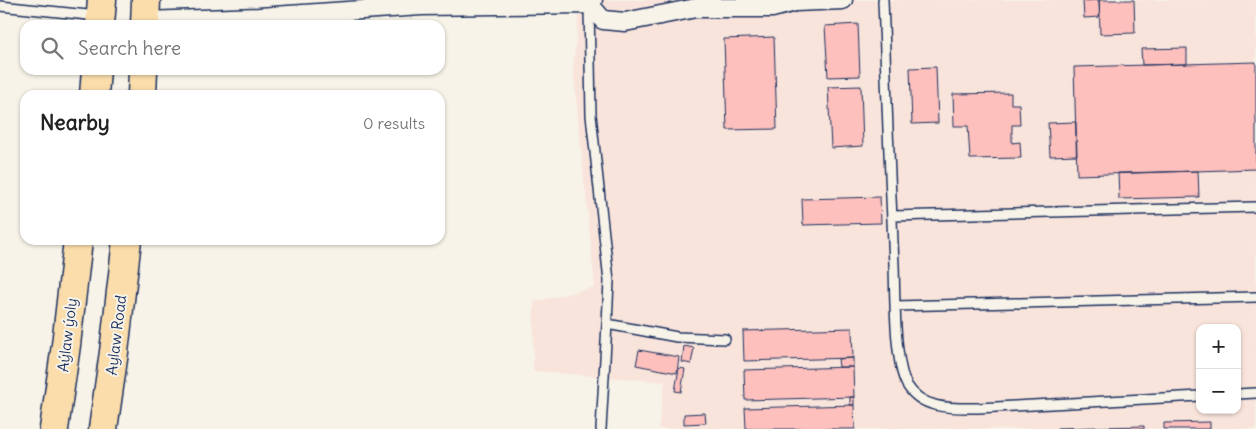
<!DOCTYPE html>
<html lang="en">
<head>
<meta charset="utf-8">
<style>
  :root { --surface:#fff; --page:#f6f6f6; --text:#222; --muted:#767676; --line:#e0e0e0 }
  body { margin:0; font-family:Delius,sans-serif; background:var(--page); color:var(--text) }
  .controls { position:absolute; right:15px; bottom:15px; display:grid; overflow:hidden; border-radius:10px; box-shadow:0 1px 4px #0004 }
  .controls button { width:45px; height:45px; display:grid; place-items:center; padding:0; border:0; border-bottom:1px solid var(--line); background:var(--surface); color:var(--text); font:25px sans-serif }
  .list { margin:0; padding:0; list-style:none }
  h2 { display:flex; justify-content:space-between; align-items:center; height:65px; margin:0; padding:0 20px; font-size:21px }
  h2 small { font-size:16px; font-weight:400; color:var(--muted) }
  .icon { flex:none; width:28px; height:28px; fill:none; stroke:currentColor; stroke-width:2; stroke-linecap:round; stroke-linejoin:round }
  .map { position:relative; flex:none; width:1256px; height:429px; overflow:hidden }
  .search { position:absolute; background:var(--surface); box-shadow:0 1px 4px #0004; left:20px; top:20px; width:425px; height:55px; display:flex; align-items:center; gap:12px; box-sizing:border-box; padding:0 18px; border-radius:15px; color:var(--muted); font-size:19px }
  .panel { position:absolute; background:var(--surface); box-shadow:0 1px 4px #0004; left:20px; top:90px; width:425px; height:155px; border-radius:15px }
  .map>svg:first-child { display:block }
  .built { fill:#f9e4db; fill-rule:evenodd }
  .building { fill:#fdc0bc; stroke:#1b2f5e }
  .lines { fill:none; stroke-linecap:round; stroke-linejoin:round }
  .lane-casing { stroke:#1b2f5e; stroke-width:12 }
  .street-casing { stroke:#1b2f5e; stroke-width:21 }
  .highway-casing { stroke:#1b2f5e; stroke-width:31 }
  .lane { stroke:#f7f3e8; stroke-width:9 }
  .street { stroke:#f7f3e8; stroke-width:18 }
  .highway { stroke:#faddab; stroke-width:28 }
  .labels { text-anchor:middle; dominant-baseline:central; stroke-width:4; stroke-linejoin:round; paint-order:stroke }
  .street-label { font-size:15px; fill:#1b2f5e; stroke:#f7f3e8 }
</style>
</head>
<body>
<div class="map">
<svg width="1256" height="429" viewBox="0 0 1256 429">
  <rect width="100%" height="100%" fill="#f7f3e8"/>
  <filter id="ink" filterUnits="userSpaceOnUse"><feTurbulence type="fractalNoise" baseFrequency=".02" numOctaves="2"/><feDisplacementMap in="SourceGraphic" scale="10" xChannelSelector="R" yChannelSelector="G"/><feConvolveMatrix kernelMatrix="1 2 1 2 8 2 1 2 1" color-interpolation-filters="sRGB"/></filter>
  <g filter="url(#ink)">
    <path class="built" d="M 580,0 L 1256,0 L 1256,429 L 658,429 L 665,382 L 533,371 L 534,302 L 595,287 L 573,68 ZM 1200,328 L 1237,328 L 1237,410 L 1200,410 Z"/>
    <path class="building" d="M 1099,0 L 1100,17 L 1084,18 L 1083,1 Z
      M 1099,0 L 1134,0 L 1135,33 L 1100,34 Z
      M 858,24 L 860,76 L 828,77 L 825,26 Z
      M 774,37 L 777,129 L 727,130 L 724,39 Z
      M 1187,48 L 1187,64 L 1142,65 L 1141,49 Z
      M 1256,62 L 1256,169 L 1077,175 L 1074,67 Z
      M 936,67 L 938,123 L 912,124 L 910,68 Z
      M 861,86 L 863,146 L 831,148 L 828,87 Z
      M 1011,93 L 1011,104 L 1019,104 L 1020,125 L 1012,125 L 1012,143 L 1020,142 L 1021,158 L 970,159 L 968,126 L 954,126 L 953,94 Z
      M 1076,122 L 1077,155 L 1050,156 L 1048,123 Z
      M 1198,171 L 1199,197 L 1119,199 L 1118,173 Z
      M 880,197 L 881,223 L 803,225 L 802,199 Z
      M 852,328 L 853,358 L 744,361 L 743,331 Z
      M 684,346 L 694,348 L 691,364 L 682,362 Z
      M 639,350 L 679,357 L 677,373 L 636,365 Z
      M 853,358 L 853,367 L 839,367 L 838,359 Z
      M 853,367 L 854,397 L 745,400 L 744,370 Z
      M 679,368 L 685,369 L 681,392 L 675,391 Z
      M 850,397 L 854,397 L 854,405 L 850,405 Z
      M 854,405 L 855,429 L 746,429 L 745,408 Z
      M 705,413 L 706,423 L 684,424 L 684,414 Z
      M 1210,422 L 1210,429 L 1164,429 L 1164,423 Z
      M 1144,426 L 1144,429 L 1057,429 L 1057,428 Z"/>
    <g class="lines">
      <g class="lane-casing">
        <path id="lane" d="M 883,0 C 886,88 890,177 894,265 C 895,293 894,363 907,385 C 922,410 952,408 978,408 L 1200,396
          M 0,6 L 98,16
          M 589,7 L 591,115 L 609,281 L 607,324 L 677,337 L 725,339
          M 892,216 L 1256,207
          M 895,306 L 1256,297
          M 1237,394 L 1256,393
          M 601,429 L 607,324"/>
      </g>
      <g class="street-casing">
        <path id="street" d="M 589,4 L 603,20 L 625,22 L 696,8 L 772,8 L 795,2 L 843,0
          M 145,21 L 259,17 L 421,6 L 589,4 L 593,0"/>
      </g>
      <g class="highway-casing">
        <path id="highway" d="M 100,25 L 102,0
          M 145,25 L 146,0
          M 94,95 L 96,70
          M 142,95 L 143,70
          M 54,429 L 66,345 L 78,240
          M 103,429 L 114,352 L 127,240"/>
      </g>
      <use href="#lane" class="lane"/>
      <use href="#street" class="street"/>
      <use href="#highway" class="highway"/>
    </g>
  </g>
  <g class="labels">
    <g class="street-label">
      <text transform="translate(67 335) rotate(-83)">Aýlaw ýoly</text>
      <text transform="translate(116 335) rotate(-83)">Aylaw Road</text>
    </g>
  </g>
</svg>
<div class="controls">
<button>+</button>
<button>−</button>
</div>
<div class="search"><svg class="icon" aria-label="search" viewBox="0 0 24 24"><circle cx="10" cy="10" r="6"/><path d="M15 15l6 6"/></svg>Search here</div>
<section class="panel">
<h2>Nearby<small>0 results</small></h2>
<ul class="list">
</ul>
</section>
</div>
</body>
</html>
